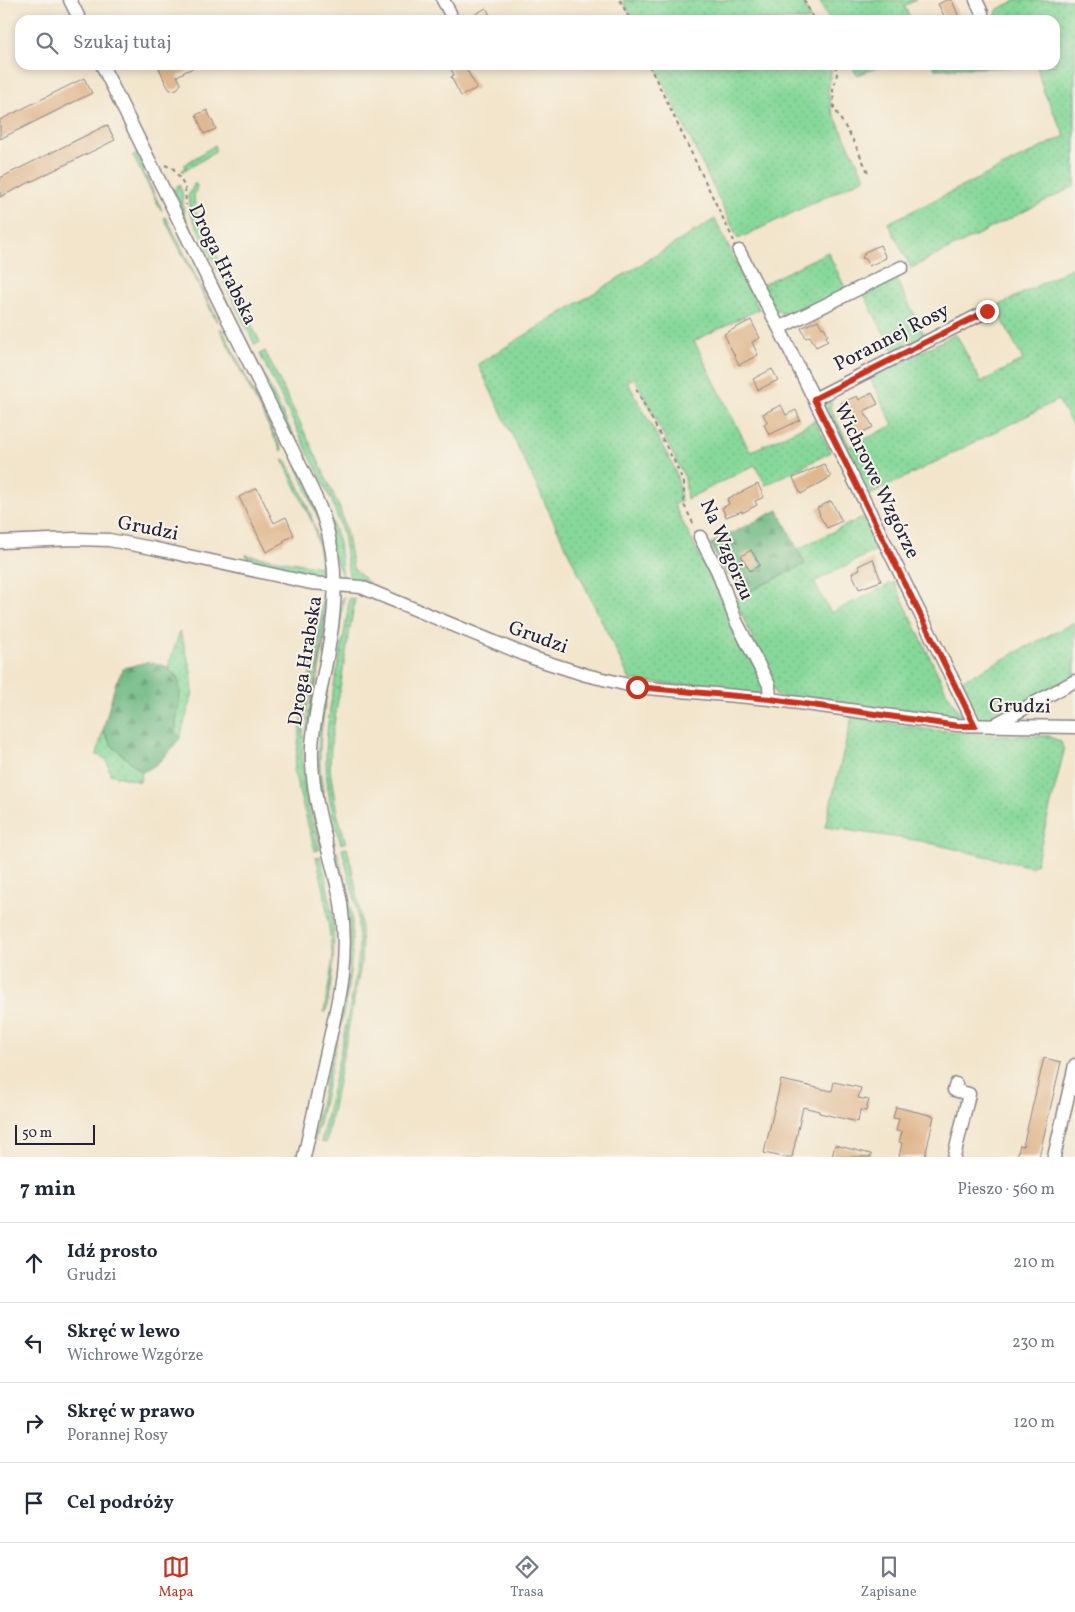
<!DOCTYPE html>
<html lang="pl">
<head>
<meta charset="utf-8">
<style>
  :root { --surface:#fff; --page:#f2f2f3; --text:#1f2937; --muted:#747a83; --line:#e0e1e3; --accent:#c8321e }
  body { margin:0; font-family:Vollkorn,serif; background:var(--page); color:var(--text) }
  .scale { position:absolute; left:15px; bottom:12px; width:80px; box-sizing:border-box; padding-left:5px; border:2px solid #22223b; border-top:0; font-size:14px; line-height:18px; white-space:nowrap; color:#22223b; -webkit-text-stroke:4px #f7f3e8; paint-order:stroke }
  .stop { position:absolute; width:15px; height:15px; margin:-11px; border:4px solid #c8321e; border-radius:50%; background:#fff }
  .stop.end { background:#c8321e; border-color:#fff; box-shadow:0 1px 5px #0008 }
  .list { margin:0; padding:0; list-style:none }
  h2 { display:flex; justify-content:space-between; align-items:center; height:65px; margin:0; padding:0 20px; font-size:21px }
  h2 small { font-size:16px; font-weight:400; color:var(--muted) }
  .list li { display:grid; grid-template-columns:32px 1fr auto; gap:15px; align-items:center; box-sizing:border-box; height:80px; padding:0 20px; border-top:1px solid var(--line) }
  .list b { display:block; font-size:19px; white-space:nowrap }
  .list p { margin:0; font-size:16px; white-space:nowrap; color:var(--muted) }
  .list em { font-size:16px; font-style:normal; color:var(--muted) }
  .icon { flex:none; width:28px; height:28px; fill:none; stroke:currentColor; stroke-width:2; stroke-linecap:round; stroke-linejoin:round }
  .map { position:relative; flex:none; width:1075px; height:1157px; overflow:hidden }
  .search { position:absolute; background:var(--surface); box-shadow:0 2px 8px #0003; left:15px; right:15px; top:15px; height:55px; display:flex; align-items:center; gap:12px; box-sizing:border-box; padding:0 18px; border-radius:15px; color:var(--muted); font-size:19px }
  .sheet { height:385px; background:var(--surface) }
  nav { display:flex; justify-content:space-around; align-items:center; box-sizing:border-box; height:70px; border-top:1px solid var(--line); background:var(--surface); font-size:14px; color:var(--muted) }
  nav a { display:grid; justify-items:center; gap:2px }
  nav .on { color:var(--accent) }
  .map>svg:first-child { display:block }
  .green { fill:url(#green-dots); stroke:#547d6a }
  .forest { fill:url(#forest-firs); stroke:#476d5e }
  .building { fill:#e0b88f }
  .lines { fill:none; stroke-linecap:round; stroke-linejoin:round }
  .minor-casing { stroke:#8a8484; stroke-width:15 }
  .path { stroke:#8a8484; stroke-width:2; stroke-dasharray:4 4; stroke-linecap:butt }
  .minor { stroke:#fff; stroke-width:12 }
  .route { stroke:#c8321e; stroke-width:6 }
  .labels { text-anchor:middle; dominant-baseline:central; stroke-width:4; stroke-linejoin:round; paint-order:stroke }
  .street-label { font-size:20px; fill:#22223b; stroke:#f7f3e8 }
</style>
</head>
<body>
<div class="map">
<svg width="1075" height="1157" viewBox="0 0 1075 1157">
  <defs>
    <pattern id="green-dots" width="8" height="8" patternUnits="userSpaceOnUse" patternTransform="scale(1.25)"><rect width="8" height="8" fill="#86d899"/><path d="M2 2h.1M6 6h.1" fill="none" stroke="#73b985" stroke-width="1.8" stroke-linecap="round"/></pattern>
    <pattern id="forest-firs" width="22" height="20" patternUnits="userSpaceOnUse" patternTransform="scale(1.25)"><rect width="22" height="20" fill="#6cb881"/><path d="M5 1l3.5 6h-7zM16 11l3.5 6h-7z" fill="#58956b"/></pattern>
  </defs>
  <rect width="100%" height="100%" fill="#f7f3e8"/>
  <filter id="ink" filterUnits="userSpaceOnUse"><feTurbulence type="fractalNoise" baseFrequency=".02" numOctaves="2"/><feDisplacementMap in="SourceGraphic" scale="10" xChannelSelector="R" yChannelSelector="G"/><feConvolveMatrix kernelMatrix="1 2 1 2 8 2 1 2 1" color-interpolation-filters="sRGB"/></filter>
  <filter id="wash" filterUnits="userSpaceOnUse"><feTurbulence type="fractalNoise" baseFrequency=".0096" numOctaves="4" result="noise"/><feDisplacementMap in="SourceGraphic" scale="20" xChannelSelector="R" yChannelSelector="G"/><feGaussianBlur stdDeviation="1.12" result="paint"/><feColorMatrix in="noise" values="0 0 0 0 0 0 0 0 0 0 0 0 0 0 0 0 0 1.4 0 .05"/><feComposite in="paint" operator="in"/></filter>
  <g filter="url(#wash)">
    <rect width="100%" height="100%" fill="#f2e5cc"/>
    <path class="green" d="M 623,0 L 802,0 L 811,20 L 633,20 Z
      M 819,0 L 916,0 L 904,6 L 911,20 L 829,20 Z
      M 1017,0 L 1075,0 L 1075,186 L 911,268 L 888,223 L 1065,136 L 1043,90 L 1037,66 L 935,69 L 933,65 L 1055,65 L 1055,20 L 994,20 L 998,9 Z
      M 655,65 L 832,65 L 828,91 L 832,111 L 865,178 L 738,239 Z
      M 851,65 L 884,65 L 857,75 Z
      M 215,145 L 215,152 L 183,172 L 182,170 L 186,168 L 184,165 Z
      M 139,153 L 147,169 L 143,171 L 162,210 L 161,210 L 133,156 Z
      M 195,183 L 197,186 L 194,196 L 196,213 L 260,342 L 255,345 L 190,213 L 188,196 Z
      M 179,184 L 182,192 L 184,214 L 250,348 L 247,347 L 173,196 L 175,189 Z
      M 166,217 L 218,321 L 217,322 L 164,218 Z
      M 715,219 L 759,309 L 694,341 L 750,452 L 815,421 L 831,452 L 766,485 L 755,465 L 687,499 L 685,478 L 635,378 L 627,381 L 674,467 L 678,481 L 681,501 L 674,505 L 765,685 L 766,695 L 630,680 L 478,364 Z
      M 828,252 L 846,290 L 791,317 L 772,309 L 761,285 Z
      M 1075,266 L 1075,424 L 1073,426 L 1058,400 L 866,497 L 822,406 L 825,399 L 833,397 L 830,408 L 850,447 L 893,425 L 870,378 L 956,334 L 981,382 L 1023,360 L 996,307 Z
      M 894,275 L 925,336 L 893,351 L 862,291 Z
      M 220,329 L 222,329 L 282,450 L 281,451 Z
      M 265,351 L 318,460 L 340,509 L 346,531 L 353,568 L 369,583 L 350,582 L 343,534 L 332,501 L 260,354 Z
      M 255,357 L 327,505 L 339,543 L 343,578 L 253,360 Z
      M 283,460 L 287,461 C 306,500 320,532 325,576 L 318,579 L 250,564 L 246,555 L 322,567 L 314,526 Z
      M 863,517 L 878,549 L 814,582 L 831,613 L 894,582 L 946,691 L 962,717 L 959,721 L 776,696 L 770,678 L 735,599 L 805,564 L 798,549 Z
      M 323,592 L 325,594 C 324,646 304,696 302,749 C 301,784 310,816 319,850 L 315,851 L 294,772 L 304,702 L 318,637 Z
      M 328,596 L 329,613 L 311,712 L 323,847 L 321,849 L 307,791 L 305,750 L 309,711 L 322,643 Z
      M 344,596 C 338,652 319,707 320,763 C 321,791 328,818 335,845 L 332,844 L 319,786 L 318,754 L 319,732 L 341,601 Z
      M 349,598 L 355,599 L 331,742 L 330,770 L 337,813 L 346,842 L 341,844 C 333,817 326,789 326,761 C 325,706 344,653 349,598 Z
      M 1075,622 L 1075,676 L 990,720 L 977,720 L 959,682 Z
      M 180,631 L 191,671 L 193,692 L 180,738 L 175,732 L 176,725 L 168,666 Z
      M 852,717 L 924,729 L 989,735 L 1049,736 L 1061,742 L 1064,751 L 1036,864 L 1032,867 L 921,841 L 825,827 Z
      M 103,730 L 111,745 L 142,772 L 140,782 L 110,774 C 107,761 110,760 97,755 Z
      M 347,848 C 357,887 364,924 361,964 L 326,1143 L 321,1142 L 351,1002 L 358,962 L 359,943 L 357,910 L 342,849 Z
      M 337,851 L 346,886 L 352,917 L 352,957 L 347,995 L 315,1141 L 313,1138 L 348,974 C 353,931 346,896 335,854 Z
      M 320,856 C 336,916 338,951 326,1012 L 324,1012 L 333,959 L 324,889 L 316,857 Z"/>
    <path class="forest" d="M 778,510 L 805,564 L 742,595 L 733,577 L 725,573 L 710,544 Z
      M 147,662 C 194,667 178,699 175,732 L 180,738 C 169,752 159,766 142,772 L 111,745 L 103,730 L 116,682 L 124,668 Z"/>
    <g id="blocks">
      <path class="building" d="M 946,0 L 952,0 L 960,20 L 946,20 L 938,4 Z
        M 486,8 L 493,20 L 465,20 Z
        M 158,65 L 198,65 L 177,76 L 181,84 L 177,89 L 170,90 L 165,82 Z
        M 449,65 L 464,65 L 477,88 L 461,96 L 451,77 L 454,75 Z
        M 84,78 L 92,93 L 0,139 L 0,120 Z
        M 207,110 L 216,129 L 204,134 L 196,115 Z
        M 107,125 L 115,140 L 0,197 L 0,178 Z
        M 880,245 L 886,258 L 869,266 L 866,259 L 862,258 L 865,252 Z
        M 751,320 L 760,338 L 752,342 L 758,355 L 739,365 L 724,334 Z
        M 818,320 L 822,328 L 824,327 L 828,335 L 826,336 L 828,341 L 816,347 L 810,336 L 806,338 L 801,328 Z
        M 772,369 L 778,380 L 758,390 L 753,379 Z
        M 872,393 L 878,404 L 864,411 L 873,427 L 857,435 L 841,403 L 857,396 L 859,400 Z
        M 781,405 L 786,415 L 796,410 L 800,420 L 769,435 L 764,424 L 767,422 L 763,414 Z
        M 824,464 L 831,477 L 801,494 L 793,478 Z
        M 758,484 L 764,497 L 755,501 L 757,505 L 742,513 L 742,511 L 726,517 L 722,508 L 729,504 L 727,499 Z
        M 257,488 L 274,523 L 286,517 L 294,535 L 283,541 L 284,543 L 266,552 L 239,497 Z
        M 831,501 L 842,521 L 827,528 L 819,515 L 820,514 L 817,508 Z
        M 751,550 L 760,565 L 750,571 L 741,556 Z
        M 873,559 L 881,581 L 859,589 L 852,573 L 860,569 L 858,566 Z
        M 1044,1058 L 1061,1062 L 1039,1157 L 1017,1157 L 1020,1145 L 1023,1146 Z
        M 781,1080 L 832,1091 L 834,1082 L 861,1088 L 858,1098 L 869,1100 L 866,1111 L 860,1110 L 858,1122 L 819,1113 L 819,1111 L 803,1107 L 792,1157 L 783,1157 L 764,1153 Z
        M 896,1107 L 934,1116 L 925,1157 L 899,1157 L 902,1143 L 899,1142 L 902,1132 L 896,1131 L 899,1119 L 893,1118 Z
        M 835,1145 L 871,1154 L 871,1157 L 832,1157 Z"/>
    </g>
  </g>
  <g filter="url(#ink)">
    <use href="#blocks" fill-opacity="0" stroke="#8a8484" stroke-width="1"/>
    <g class="lines">
      <g class="minor-casing">
        <path id="minor" d="M 70,0 L 80,20
          M 443,0 L 450,13
          M 976,0 L 982,13
          M 102,65 L 293,451 C 303,472 315,493 323,516 C 337,556 337,598 330,639 C 325,675 314,711 312,747 C 310,801 331,851 341,903 C 349,958 339,999 327,1051 C 319,1087 312,1122 304,1157
          M 739,251 L 779,328 L 975,725
          M 779,328 L 902,267
          M 814,399 L 987,311
          M 700,537 L 717,570 L 736,621 L 769,685 L 770,699
          M 0,542 L 75,539 L 109,540 L 152,548 L 311,583 L 361,587 L 533,658 L 586,675 L 637,687 L 770,699 L 957,725 L 1075,727
          M 993,726 L 1003,720 L 1075,681
          M 954,1157 L 969,1094 L 954,1090 L 956,1084
          M 1054,1157 L 1075,1065"/>
      </g>
      <path class="path" d="M 620,0 L 630,20
        M 804,0 L 814,20
        M 649,65 L 734,241
        M 836,65 L 837,74 L 833,90 L 834,108 L 853,140 L 868,172
        M 165,165 L 174,169 L 185,187 L 186,205
        M 636,389 L 675,463 L 684,483 L 684,505 L 695,527"/>
      <use href="#minor" class="minor"/>
    </g>
  </g>
  <g class="lines" filter="url(#ink)">
    <path class="route" d="M 637,687 L 770,699 L 958,726 L 975,726 L 814,399 L 987,311"/>
  </g>
  <g class="labels">
    <g class="street-label">
      <text transform="translate(222 265) rotate(64)">Droga Hrabska</text>
      <text transform="translate(892 338) rotate(-27)">Porannej Rosy</text>
      <text transform="translate(876 481) rotate(64)">Wichrowe Wzgórze</text>
      <text transform="translate(148 529) rotate(11)">Grudzi</text>
      <text transform="translate(726 550) rotate(67)">Na Wzgórzu</text>
      <text transform="translate(538 638) rotate(20)">Grudzi</text>
      <text transform="translate(306 661) rotate(-81)">Droga Hrabska</text>
      <text transform="translate(1020 707) rotate(1)">Grudzi</text>
    </g>
  </g>
</svg>
<div class="scale">50 m</div>
<div class="stop" style="left:637px;top:687px"></div>
<div class="stop end" style="left:987px;top:311px"></div>
<div class="search"><svg class="icon" aria-label="search" viewBox="0 0 24 24"><circle cx="10" cy="10" r="6"/><path d="M15 15l6 6"/></svg>Szukaj tutaj</div>
</div>
<section class="sheet">
<h2>7 min<small>Pieszo · 560 m</small></h2>
<ul class="list">
<li><svg class="icon" aria-label="ahead" viewBox="0 0 24 24"><path d="M12 20V5M6 11l6-6 6 6"/></svg><div><b>Idź prosto</b><p>Grudzi</p></div><em>210 m</em></li>
<li><svg class="icon" aria-label="left" viewBox="0 0 24 24"><path d="M17 20v-9H6M10 6l-5 5 5 5"/></svg><div><b>Skręć w lewo</b><p>Wichrowe Wzgórze</p></div><em>230 m</em></li>
<li><svg class="icon" aria-label="right" viewBox="0 0 24 24"><path d="M7 20v-9h11M14 6l5 5-5 5"/></svg><div><b>Skręć w prawo</b><p>Porannej Rosy</p></div><em>120 m</em></li>
<li><svg class="icon" aria-label="arrive" viewBox="0 0 24 24"><path d="M6 21V4h12l-3 4 3 4H6"/></svg><div><b>Cel podróży</b></div></li>
</ul>
</section>
<nav>
<a class="on"><svg class="icon" aria-label="map" viewBox="0 0 24 24"><path d="M3 6l6-2 6 2 6-2v14l-6 2-6-2-6 2zM9 4v14M15 6v14"/></svg>Mapa</a>
<a><svg class="icon" aria-label="directions" viewBox="0 0 24 24"><path d="M12 3l9 9-9 9-9-9zM9 14v-3h6M13 9l2 2-2 2"/></svg>Trasa</a>
<a><svg class="icon" aria-label="saved" viewBox="0 0 24 24"><path d="M7 4h10v16l-5-4-5 4z"/></svg>Zapisane</a>
</nav>
</body>
</html>
